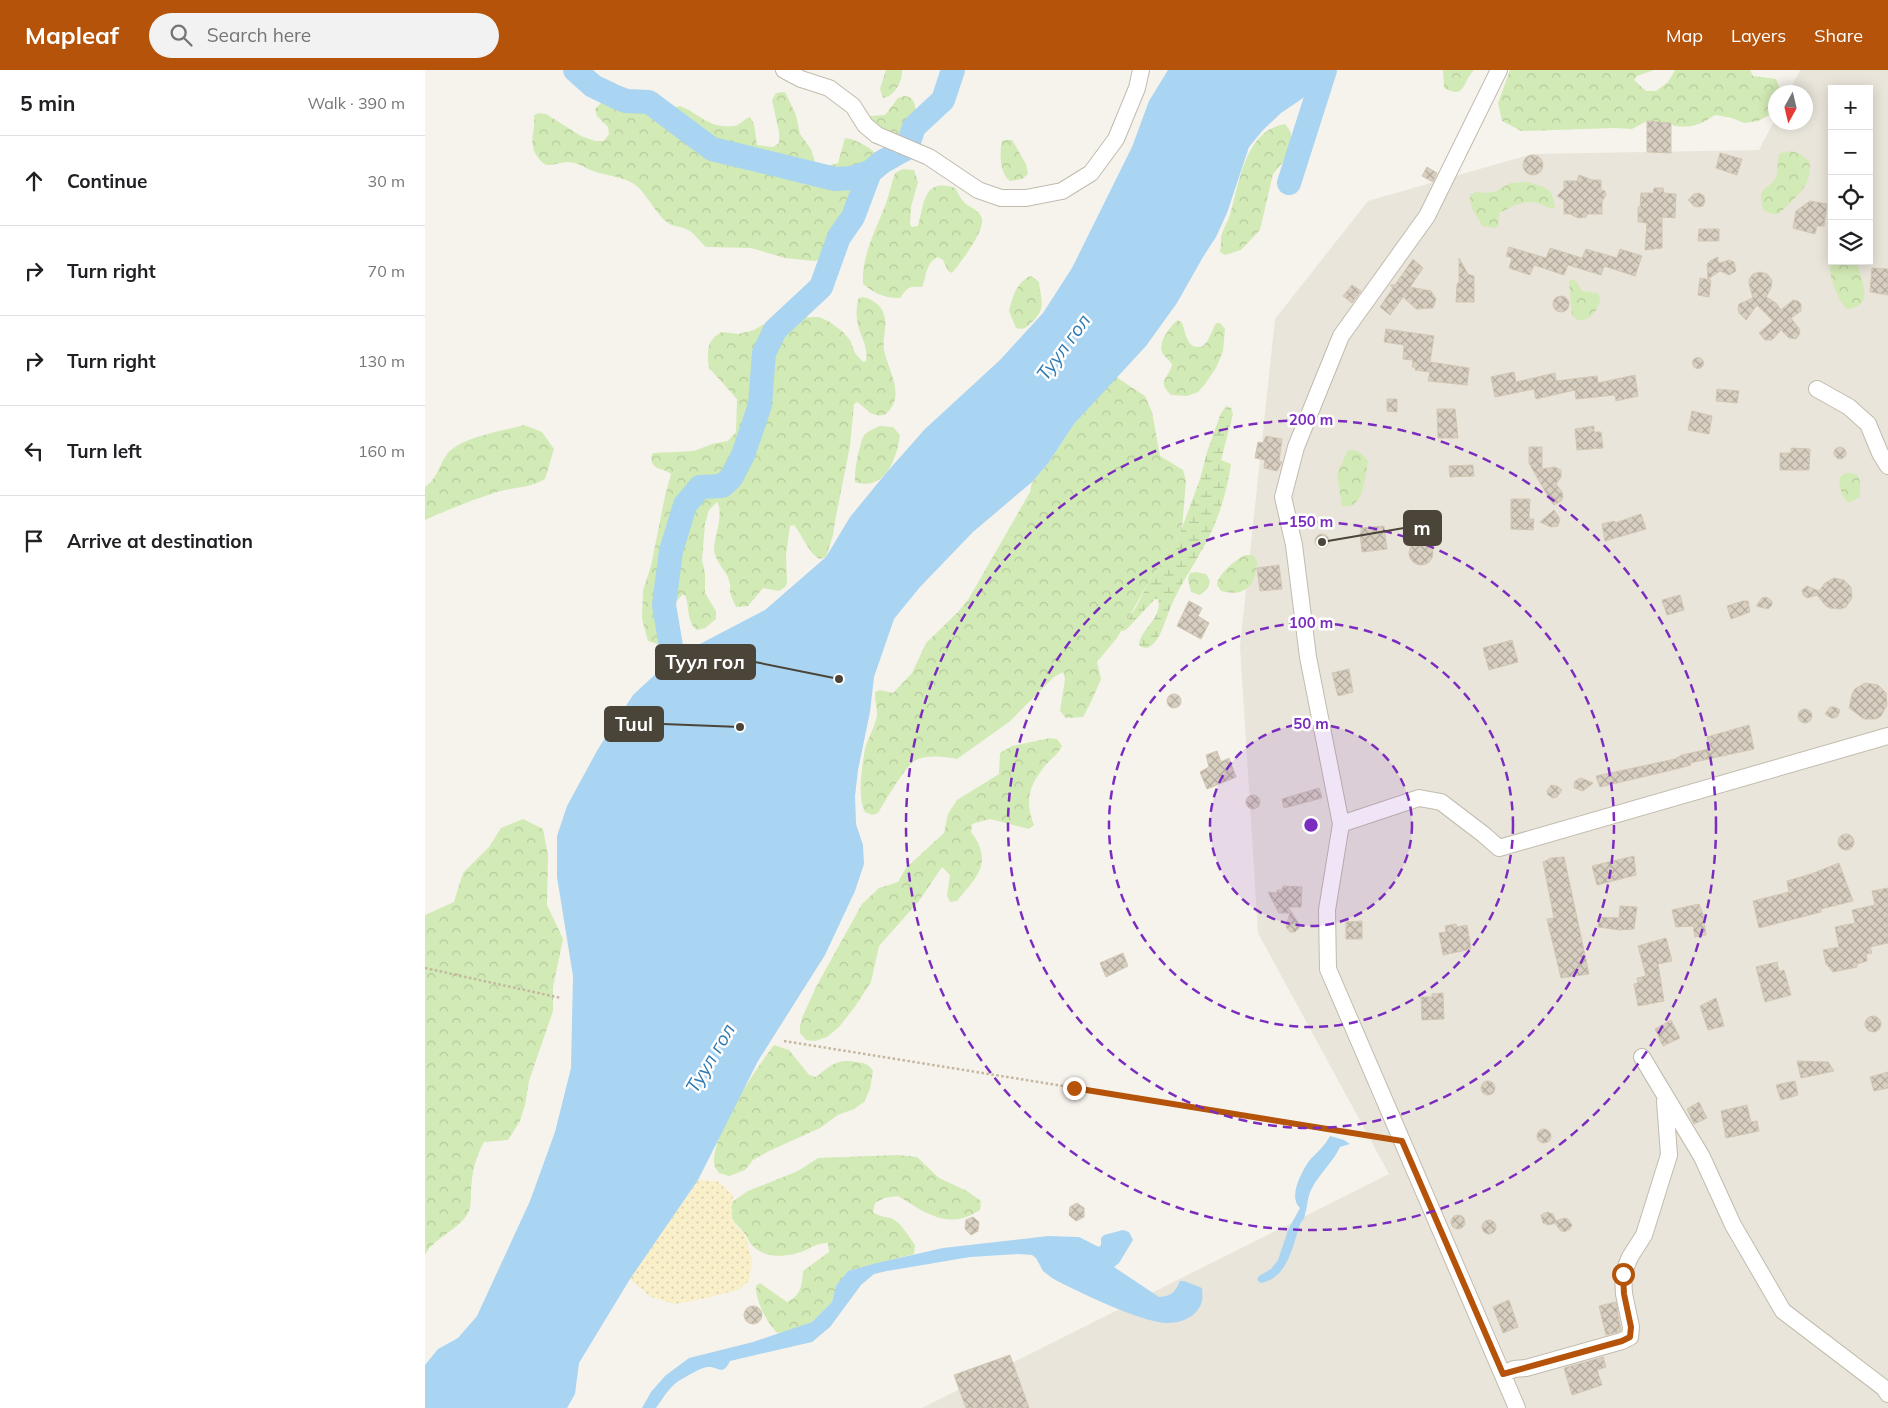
<!DOCTYPE html>
<html lang="en">
<head>
<meta charset="utf-8">
<style>
  :root { --surface:#fff; --page:#f2f2f2; --text:#202124; --muted:#757577; --line:#e0e0e0; --accent:#b45309 }
  body { margin:0; font-family:Mulish,sans-serif; background:var(--page); color:var(--text) }
  .controls { position:absolute; right:15px; top:15px; display:grid; overflow:hidden; border-radius:0px; box-shadow:0 2px 12px #0003 }
  .controls button { width:45px; height:45px; display:grid; place-items:center; padding:0; border:0; border-bottom:1px solid var(--line); background:var(--surface); color:var(--text); font:25px sans-serif }
  .compass { position:absolute; left:1343px; top:15px; width:45px; height:45px; border-radius:50%; background:var(--surface); box-shadow:0 2px 12px #0003; rotate:188deg }
  .stop { position:absolute; width:15px; height:15px; margin:-11px; border:4px solid #b45309; border-radius:50%; background:#fff }
  .stop.end { background:#b45309; border-color:#fff; box-shadow:0 1px 5px #0008 }
  .list { margin:0; padding:0; list-style:none }
  h2 { display:flex; justify-content:space-between; align-items:center; height:65px; margin:0; padding:0 20px; font-size:21px }
  h2 small { font-size:16px; font-weight:400; color:var(--muted) }
  .list li { display:grid; grid-template-columns:32px 1fr auto; gap:15px; align-items:center; box-sizing:border-box; height:90px; padding:0 20px; border-top:1px solid var(--line) }
  .list b { display:block; font-size:19px; white-space:nowrap }
  .list em { font-size:16px; font-style:normal; color:var(--muted) }
  .icon { flex:none; width:28px; height:28px; fill:none; stroke:currentColor; stroke-width:2; stroke-linecap:round; stroke-linejoin:round }
  .map { position:relative; flex:none; width:1463px; height:1338px; overflow:hidden }
  header { display:flex; align-items:center; gap:30px; box-sizing:border-box; height:70px; padding:0 25px; background:var(--accent); color:#fff }
  header strong { font-size:24px }
  nav { display:flex; gap:28px; margin-inline-start:auto; font-size:18px }
  .search { width:350px; height:45px; background:var(--page); display:flex; align-items:center; gap:12px; box-sizing:border-box; padding:0 18px; border-radius:28px; color:var(--muted); font-size:19px }
  main { display:flex }
  aside { flex:1; background:var(--surface) }
  .map>svg:first-child { display:block }
  .residential { fill:#eae5da; fill-rule:evenodd }
  .forest { fill:url(#forest-crowns) }
  .wetland { fill:url(#wetland-marsh) }
  .sand { fill:url(#sand-dots) }
  .water { fill:#a9d4f2 }
  .lines { fill:none; stroke-linecap:round; stroke-linejoin:round }
  .river { stroke:#a9d4f2; stroke-width:24 }
  .building { fill:url(#building-cross-hatch); stroke:#d3c7b4 }
  .minor-casing { stroke:#c2bbae; stroke-width:18 }
  .path { stroke:#c4b79f; stroke-width:2.5; stroke-dasharray:2.5 2.5; stroke-linecap:butt }
  .minor { stroke:#fff; stroke-width:16 }
  .route { stroke:#b45309; stroke-width:6 }
  .ring { fill:none; stroke:#7b2cbf; stroke-width:2.5; stroke-dasharray:9 6 }
  .labels { text-anchor:middle; dominant-baseline:central; stroke-width:5; stroke-linejoin:round; paint-order:stroke }
  .water-label { font-size:19px; font-style:italic; fill:#2e7ab2; stroke:#fff }
  .centre { fill:#7b2cbf; stroke:#fff; stroke-width:2.5 }
  .ring-label { font-size:15px; text-anchor:middle; font-weight:bold; fill:#7b2cbf; stroke:#fff; stroke-width:5; stroke-linejoin:round; paint-order:stroke }
  .leader { fill:none; stroke:#4b4439; stroke-width:2 }
  .callout-dot { fill:#4b4439; stroke:#fff; stroke-width:2 }
  .callout { fill:#4b4439; stroke:#4b4439; stroke-width:2 }
  .callout-label { font-size:19px; text-anchor:middle; font-weight:bold; fill:#fff }
</style>
</head>
<body>
<header>
<strong>Mapleaf</strong>
<div class="search"><svg class="icon" aria-label="search" viewBox="0 0 24 24"><circle cx="10" cy="10" r="6"/><path d="M15 15l6 6"/></svg>Search here</div>
<nav><a>Map</a><a>Layers</a><a>Share</a></nav>
</header>
<main>
<aside>
<h2>5 min<small>Walk · 390 m</small></h2>
<ul class="list">
<li><svg class="icon" aria-label="ahead" viewBox="0 0 24 24"><path d="M12 20V5M6 11l6-6 6 6"/></svg><div><b>Continue</b></div><em>30 m</em></li>
<li><svg class="icon" aria-label="right" viewBox="0 0 24 24"><path d="M7 20v-9h11M14 6l5 5-5 5"/></svg><div><b>Turn right</b></div><em>70 m</em></li>
<li><svg class="icon" aria-label="right" viewBox="0 0 24 24"><path d="M7 20v-9h11M14 6l5 5-5 5"/></svg><div><b>Turn right</b></div><em>130 m</em></li>
<li><svg class="icon" aria-label="left" viewBox="0 0 24 24"><path d="M17 20v-9H6M10 6l-5 5 5 5"/></svg><div><b>Turn left</b></div><em>160 m</em></li>
<li><svg class="icon" aria-label="arrive" viewBox="0 0 24 24"><path d="M6 21V4h12l-3 4 3 4H6"/></svg><div><b>Arrive at destination</b></div></li>
</ul>
</aside>
<div class="map">
<svg width="1463" height="1338" viewBox="0 0 1463 1338">
  <defs>
    <pattern id="forest-crowns" width="20" height="18" patternUnits="userSpaceOnUse" patternTransform="scale(1.25)"><rect width="20" height="18" fill="#d2eab5"/><path d="M2 6a3 3 0 1 1 6 0M12 15a3 3 0 1 1 6 0" fill="none" stroke="#b6ca9c"/></pattern>
    <pattern id="wetland-marsh" width="20" height="14" patternUnits="userSpaceOnUse" patternTransform="scale(1.25)"><rect width="20" height="14" fill="#d2eab5"/><path d="M1 5h8M5 5V1M11 12h8M15 12V8" fill="none" stroke="#b6ca9c"/></pattern>
    <pattern id="sand-dots" width="8" height="8" patternUnits="userSpaceOnUse" patternTransform="scale(1.25)"><rect width="8" height="8" fill="#f9efc9"/><path d="M2 2h.1M6 6h.1" fill="none" stroke="#d7cead" stroke-width="1.8" stroke-linecap="round"/></pattern>
    <pattern id="building-cross-hatch" width="8" height="8" patternUnits="userSpaceOnUse" patternTransform="scale(1.25)"><rect width="8" height="8" fill="#d8cfc1"/><path d="M0 0l8 8M0 8l8-8" fill="none" stroke="#b1aa9e"/></pattern>
  </defs>
  <rect width="100%" height="100%" fill="#f6f3ec"/>
  <path class="residential" d="M 1375,0 L 1463,0 L 1463,1338 L 497,1338 L 964,1104 L 833,863 L 815,576 L 850,249 L 943,131 L 1107,84 L 1334,80 L 1350,49 L 1350,52 L 1380,52 L 1380,22 L 1364,22 ZM 1407,19 L 1444,19 L 1444,191 L 1407,191 Z"/>
  <path class="forest" d="M 461,0 L 477,0 C 478,11 469,27 458,28 L 455,19 Z
    M 1018,0 L 1049,0 C 1037,12 1041,30 1019,18 Z
    M 1085,0 L 1229,0 L 1212,6 L 1209,10 L 1221,21 L 1231,21 L 1243,12 L 1250,0 L 1325,0 L 1328,6 L 1351,9 L 1356,22 L 1350,22 L 1350,42 L 1333,51 L 1319,53 L 1307,48 L 1290,45 C 1275,55 1267,58 1249,56 L 1246,53 L 1222,51 L 1207,59 L 1190,58 L 1096,61 L 1077,51 L 1073,33 Z
    M 360,22 L 371,45 L 375,64 L 386,79 L 390,92 L 399,97 L 413,93 L 420,68 C 431,69 446,78 452,85 L 438,107 L 427,144 L 411,167 L 400,188 L 390,191 L 360,188 L 326,178 L 281,177 C 274,171 269,162 261,159 C 255,156 248,157 243,153 C 226,140 221,117 201,110 C 191,106 180,105 171,102 C 158,98 157,93 142,92 C 133,92 124,99 117,92 C 100,75 111,65 109,45 L 114,43 L 121,44 L 156,66 L 170,71 L 179,71 L 184,64 L 183,57 L 172,46 L 170,39 L 176,33 L 222,38 L 236,36 L 247,38 L 255,36 C 275,44 284,59 309,56 C 315,55 319,49 325,47 L 329,54 L 332,75 L 348,77 L 354,73 L 354,62 L 347,30 L 351,23 Z
    M 479,26 C 491,27 490,36 491,46 C 482,60 464,84 446,72 L 443,51 L 445,46 L 460,45 L 473,28 Z
    M 860,54 L 864,59 L 867,68 L 859,91 L 848,104 L 835,160 L 816,180 L 800,185 L 795,182 C 796,177 796,172 796,167 C 798,158 804,150 806,141 C 815,110 821,60 860,54 Z
    M 581,70 L 587,70 L 601,94 L 603,104 L 597,109 L 585,111 C 575,104 574,83 577,71 Z
    M 1367,81 L 1377,85 L 1384,91 C 1389,115 1370,127 1355,143 L 1349,144 L 1339,141 C 1329,115 1346,120 1351,107 C 1354,99 1351,91 1355,83 Z
    M 478,99 L 489,100 L 493,112 L 486,137 L 485,154 L 487,157 L 493,156 C 499,135 498,107 530,118 C 533,122 535,128 538,131 C 542,137 552,138 556,146 C 563,158 535,193 527,203 L 523,201 L 518,190 L 513,187 C 500,193 502,206 497,217 C 483,216 483,217 475,228 C 461,229 449,223 438,214 C 436,188 450,161 460,136 C 464,126 466,114 470,103 Z
    M 1103,112 C 1122,118 1128,118 1130,138 C 1124,140 1121,136 1115,134 C 1100,128 1087,137 1074,143 L 1073,156 L 1071,158 L 1057,156 C 1051,143 1045,141 1045,125 L 1051,122 L 1060,123 L 1070,122 L 1085,113 Z
    M 1407,179 L 1407,191 L 1431,191 C 1436,208 1451,237 1422,239 C 1410,229 1399,193 1407,179 Z
    M 606,206 L 614,212 C 616,231 622,238 606,253 C 601,258 598,260 591,258 L 584,241 C 587,228 592,211 606,206 Z
    M 1147,209 L 1151,211 L 1157,221 L 1172,223 L 1175,227 C 1176,240 1158,260 1147,245 L 1144,213 L 1145,210 Z
    M 437,227 C 446,228 457,235 459,245 C 463,256 457,268 459,280 C 463,300 481,325 462,343 C 457,347 450,346 444,342 C 440,339 437,335 432,332 L 429,334 L 425,376 L 410,451 L 408,465 L 401,487 L 395,489 C 384,484 378,466 369,455 L 365,456 L 361,485 L 362,513 L 360,517 L 354,521 L 338,518 L 323,536 L 311,537 C 309,532 306,527 305,522 C 304,516 306,520 305,514 C 303,501 289,492 289,478 C 290,466 299,442 292,432 L 284,440 L 280,454 L 277,490 L 280,503 L 280,523 L 291,541 L 291,549 L 280,558 L 272,560 C 261,552 265,536 260,525 L 257,525 L 251,532 L 249,550 L 244,564 L 239,573 L 232,574 L 223,571 L 217,549 L 218,520 L 226,496 L 240,426 L 246,404 C 237,397 227,401 226,387 L 228,383 L 269,381 L 287,374 L 303,371 L 311,362 L 312,329 L 284,298 C 282,282 281,270 297,262 L 313,264 L 329,260 L 349,248 L 394,247 L 405,252 L 418,262 L 425,270 L 430,283 L 438,292 L 441,291 C 444,276 433,263 432,249 C 431,242 432,235 433,229 Z
    M 753,250 L 757,253 C 761,264 762,281 778,276 L 783,270 L 791,253 L 795,253 L 800,259 L 798,281 L 791,298 L 780,314 L 773,322 L 762,326 L 746,325 C 731,310 743,310 747,295 C 745,290 739,287 737,282 C 733,273 745,256 753,250 Z
    M 691,307 L 720,326 L 727,342 L 735,386 L 758,400 L 761,411 L 757,458 L 747,480 L 727,506 L 692,568 L 672,592 L 676,609 L 666,632 L 658,647 L 641,648 L 635,641 L 640,609 L 638,602 L 629,607 L 584,652 L 532,689 C 520,687 501,684 489,691 C 480,697 459,733 453,743 L 447,745 L 440,742 C 432,727 437,696 440,679 C 443,668 450,657 452,645 C 452,638 450,630 450,622 L 455,620 L 468,623 L 487,603 L 501,573 L 532,543 L 543,530 L 605,422 L 607,412 L 624,392 L 649,354 Z
    M 99,355 L 117,362 L 129,379 L 120,409 C 105,418 89,417 72,422 C 47,430 24,439 0,450 L 0,417 C 12,409 14,395 22,384 C 36,367 78,361 99,355 Z
    M 455,356 L 468,357 L 475,365 C 472,388 460,422 430,412 C 429,401 434,377 438,367 C 441,361 449,359 455,356 Z
    M 923,380 C 933,380 937,383 943,391 C 940,406 939,441 917,436 L 912,404 Z
    M 1420,403 L 1427,403 L 1433,405 L 1435,412 L 1435,427 L 1424,433 C 1417,428 1413,416 1415,407 Z
    M 820,485 L 828,485 L 832,491 C 832,514 821,528 796,521 L 792,515 C 792,505 811,489 820,485 Z
    M 771,502 L 781,504 L 785,511 L 783,518 L 775,525 L 766,522 L 763,509 L 765,503 Z
    M 625,668 L 632,669 L 637,676 C 632,686 625,689 619,697 C 603,717 600,732 609,755 L 604,759 L 565,749 L 547,754 L 546,762 C 569,793 552,806 532,831 L 525,832 L 522,825 L 525,805 L 517,797 L 494,831 L 454,876 L 446,912 L 429,938 L 414,957 L 402,967 L 390,971 L 381,970 L 375,963 L 375,956 L 377,948 L 391,917 L 437,834 L 454,818 L 473,812 L 481,798 L 519,763 L 523,744 L 532,730 L 574,704 L 575,683 L 587,676 Z
    M 98,749 L 118,759 L 123,786 L 122,835 L 138,869 L 128,917 L 128,941 L 104,1011 L 100,1035 L 95,1051 L 83,1070 L 59,1072 C 50,1088 47,1103 46,1121 C 46,1127 46,1136 44,1141 C 35,1160 8,1168 0,1185 L 0,845 L 29,832 L 38,803 L 64,777 L 76,758 Z
    M 349,975 L 364,980 L 384,1005 L 391,1007 C 405,996 412,988 431,992 C 440,993 443,994 448,1001 L 445,1019 L 439,1032 L 429,1039 L 413,1045 L 395,1058 L 344,1081 L 328,1090 L 320,1100 L 304,1106 L 294,1103 C 292,1100 289,1096 289,1092 C 288,1062 330,1000 349,975 Z
    M 473,1085 L 492,1087 L 514,1108 L 542,1121 L 556,1131 L 555,1140 C 523,1161 501,1143 473,1126 L 459,1128 L 450,1133 L 448,1142 C 456,1148 461,1146 468,1149 C 477,1154 484,1167 490,1175 L 489,1184 L 423,1201 L 411,1216 L 407,1232 L 387,1252 L 364,1261 L 352,1263 C 341,1251 331,1232 331,1216 L 335,1213 L 362,1232 C 376,1226 377,1215 378,1201 L 404,1182 L 403,1173 C 394,1173 389,1176 381,1180 C 365,1187 340,1190 327,1175 C 324,1173 323,1168 321,1165 C 309,1150 305,1154 307,1132 L 323,1121 L 373,1101 L 393,1088 Z"/>
  <path class="wetland" d="M 801,336 L 806,338 L 808,344 L 796,390 L 806,394 C 803,415 797,437 789,456 C 776,487 754,513 743,544 C 739,554 734,572 724,577 C 720,579 717,577 714,575 C 716,557 738,549 733,529 L 730,529 L 702,559 L 698,561 L 695,560 L 711,537 L 727,506 L 747,480 L 757,458 L 775,409 L 782,382 L 796,343 Z"/>
  <path class="sand" d="M 273,1110 L 292,1111 L 308,1125 L 306,1146 L 311,1156 L 320,1164 L 327,1190 L 324,1211 L 313,1220 L 277,1229 L 250,1234 L 226,1227 L 205,1209 Z"/>
  <path class="water" d="M 743,0 L 908,0 L 884,24 L 856,43 L 838,60 L 824,77 L 802,143 L 791,167 L 778,187 L 752,233 L 721,276 L 649,354 L 624,392 L 607,412 L 548,462 L 495,517 L 469,549 L 449,607 L 445,642 L 433,700 L 430,726 L 431,754 L 438,775 L 439,794 L 430,821 L 400,885 L 333,991 L 273,1110 L 205,1209 L 154,1293 L 150,1324 L 142,1338 L 0,1338 L 0,1295 L 13,1279 L 33,1268 L 52,1246 L 105,1131 L 130,1062 L 146,998 L 148,906 L 132,807 L 132,766 L 142,736 L 173,679 L 208,625 L 248,588 L 340,540 L 401,487 L 425,447 L 462,402 L 500,359 L 575,290 L 618,243 L 647,198 L 707,77 L 724,31 Z
    M 905,1066 L 919,1070 L 925,1074 L 915,1077 C 908,1092 895,1103 887,1118 C 882,1127 883,1135 880,1144 C 880,1148 877,1151 875,1154 C 868,1175 863,1208 836,1213 L 832,1210 L 834,1206 L 846,1199 L 853,1190 L 863,1160 L 875,1138 C 863,1127 876,1103 884,1091 C 891,1083 900,1076 905,1066 Z
    M 698,1160 L 704,1162 L 708,1170 L 694,1193 L 689,1197 L 734,1227 C 747,1226 750,1222 755,1211 L 759,1211 L 777,1218 C 778,1228 778,1235 770,1243 C 763,1250 752,1253 742,1253 C 718,1253 651,1221 627,1208 L 618,1201 L 611,1188 L 607,1185 L 594,1184 L 545,1187 L 462,1201 L 449,1204 L 436,1215 L 405,1257 L 387,1272 L 305,1291 C 297,1307 295,1296 282,1297 C 275,1298 264,1305 257,1309 C 245,1315 239,1327 231,1338 L 217,1338 L 226,1322 L 240,1306 L 264,1288 L 328,1272 L 387,1252 L 407,1232 L 411,1216 L 423,1201 L 452,1193 L 518,1178 L 623,1166 L 654,1167 L 674,1177 L 676,1175 L 676,1168 L 679,1165 Z"/>
  <g class="lines">
    <path class="river" d="M 150,0 L 168,16 L 191,27 L 201,31 L 224,32 L 287,79 L 410,109 L 426,108 L 445,102
      M 864,113 L 900,0
      M 248,588 L 239,535 L 246,481 L 260,435 L 275,417 L 297,416 L 306,408 L 318,385 L 335,335 L 339,283 L 350,260 L 396,217 L 414,167 L 428,147 L 445,102 L 457,92 L 482,78 L 489,57 L 518,30 L 528,0"/>
  </g>
  <path class="building" d="M 1222,51 L 1246,53 L 1246,83 L 1222,82 Z
    M 1295,83 L 1317,89 L 1312,105 L 1291,98 Z
    M1098 95a10 10 0 1 1 20 0a10 10 0 1 1-20 0Z
    M 1002,97 L 1012,103 L 1008,112 L 997,106 Z
    M 1154,105 L 1167,110 L 1176,110 L 1176,120 L 1180,121 L 1181,125 L 1177,131 L 1177,144 L 1162,144 L 1161,147 L 1153,148 L 1145,144 L 1139,144 L 1139,130 L 1132,126 L 1139,119 L 1139,111 L 1152,111 Z
    M 1229,118 L 1238,118 L 1239,123 L 1251,124 L 1250,148 L 1237,147 L 1237,178 L 1220,180 L 1222,153 L 1213,152 L 1213,137 L 1215,137 L 1216,123 L 1228,123 Z
    M 1274,123 L 1279,126 L 1280,131 L 1278,136 L 1273,137 L 1269,136 L 1263,130 L 1269,124 Z
    M 1385,131 L 1402,134 L 1399,156 L 1392,156 L 1390,164 L 1368,158 L 1371,141 Z
    M 1274,159 L 1294,159 L 1294,171 L 1273,171 Z
    M 1084,177 L 1121,188 L 1125,178 L 1157,188 L 1161,179 L 1192,188 L 1195,179 L 1217,186 L 1210,206 L 1179,196 L 1176,205 L 1143,195 L 1139,205 L 1109,195 L 1105,205 L 1084,198 L 1087,188 L 1081,186 Z
    M 1293,187 L 1293,192 L 1295,193 L 1304,190 L 1309,192 L 1311,201 L 1304,205 L 1295,201 L 1283,209 L 1282,194 L 1285,191 Z
    M 1034,188 L 1043,204 L 1049,206 L 1049,232 L 1031,232 L 1032,214 L 1034,212 Z
    M 988,189 L 998,198 L 985,217 L 1006,221 L 1011,229 L 1008,238 L 991,239 L 978,227 L 965,245 L 955,237 L 968,218 L 965,215 L 970,215 Z
    M 1447,198 L 1463,199 L 1463,225 L 1445,222 Z
    M 1335,202 L 1342,204 L 1347,210 L 1346,218 L 1341,227 L 1351,233 L 1356,240 L 1368,230 L 1373,231 L 1376,234 L 1376,241 L 1366,248 L 1375,260 L 1374,265 L 1371,269 L 1364,268 L 1356,260 L 1347,270 L 1340,270 L 1334,263 L 1348,251 L 1332,235 L 1321,250 L 1314,243 L 1313,239 L 1314,234 L 1328,228 L 1324,214 L 1324,209 L 1328,204 Z
    M 1275,208 L 1286,210 L 1284,227 L 1273,225 Z
    M 927,215 L 936,221 L 927,233 L 918,226 Z
    M1128 234a8 8 0 1 1 16 0a8 8 0 1 1-16 0Z
    M 961,259 L 1009,266 L 1005,292 L 1044,298 L 1042,315 L 1003,311 L 1005,302 L 990,300 L 990,297 L 987,297 L 988,290 L 978,289 L 979,275 L 959,272 Z
    M1267.5 293a5.5 5.5 0 1 1 11 0a5.5 5.5 0 1 1-11 0Z
    M 1089,302 L 1091,312 L 1130,303 L 1131,311 L 1172,306 L 1173,313 L 1210,305 L 1213,326 L 1191,331 L 1190,325 L 1151,329 L 1150,320 L 1111,329 L 1109,319 L 1070,327 L 1066,307 Z
    M 1292,319 L 1314,321 L 1312,333 L 1291,331 Z
    M 962,329 L 972,329 L 972,342 L 962,341 Z
    M 1012,339 L 1030,339 L 1033,368 L 1013,368 Z
    M 1267,341 L 1287,346 L 1284,364 L 1263,360 Z
    M 1169,356 L 1169,362 L 1176,362 L 1178,378 L 1152,380 L 1150,359 Z
    M 841,366 L 857,369 L 854,391 L 857,392 L 852,401 L 839,398 L 840,390 L 830,388 L 833,372 L 838,373 Z
    M1409 383a6 6 0 1 1 12 0a6 6 0 1 1-12 0Z
    M 1104,377 L 1117,377 L 1117,399 L 1130,397 L 1136,400 L 1136,407 L 1131,414 L 1137,422 L 1138,427 L 1136,431 L 1129,435 L 1125,430 L 1104,393 Z
    M 1366,378 L 1385,379 L 1384,400 L 1355,400 L 1355,383 L 1366,383 Z
    M 1048,395 L 1049,406 L 1025,407 L 1024,396 Z
    M 1086,429 L 1105,429 L 1104,449 L 1109,449 L 1108,460 L 1086,459 Z
    M 1129,440 L 1135,449 L 1133,456 L 1126,457 L 1115,452 Z
    M 1216,444 L 1221,459 L 1180,471 L 1177,454 L 1190,451 L 1190,453 Z
    M 959,456 L 962,479 L 937,482 L 935,463 L 936,463 L 936,458 Z
    M890 471a7 7 0 1 1 14 0a7 7 0 1 1-14 0Z
    M984 483a12 12 0 1 1 24 0a12 12 0 1 1-24 0Z
    M 854,495 L 857,519 L 835,521 L 832,498 Z
    M 1409,508 L 1419,510 L 1426,517 L 1427,528 L 1421,537 L 1416,539 L 1405,538 L 1401,536 L 1392,525 L 1382,528 L 1378,525 L 1377,520 L 1382,516 L 1394,521 L 1400,513 Z
    M 1255,525 L 1259,540 L 1242,545 L 1237,530 Z
    M 1341,527 L 1347,531 L 1347,535 L 1343,539 L 1331,536 L 1337,528 Z
    M 764,531 L 777,538 L 773,546 L 784,553 L 776,569 L 752,556 Z
    M 1318,531 L 1323,531 L 1325,542 L 1306,549 L 1302,536 Z
    M 1087,570 L 1093,592 L 1064,600 L 1058,578 Z
    M 924,599 L 928,622 L 913,626 L 907,603 Z
    M 1440,613 L 1453,615 L 1461,623 L 1462,635 L 1456,646 L 1451,649 L 1439,649 L 1424,638 L 1427,624 L 1430,619 Z
    M742 631a7 7 0 1 1 14 0a7 7 0 1 1-14 0Z
    M 1405,637 L 1410,637 L 1415,640 L 1413,646 L 1410,648 L 1406,648 L 1400,644 Z
    M1373 646a7 7 0 1 1 14 0a7 7 0 1 1-14 0Z
    M 1324,655 L 1329,679 L 1265,693 L 1266,695 L 1255,698 L 1175,717 L 1171,706 L 1250,689 L 1257,685 L 1284,679 L 1282,667 Z
    M 792,681 L 796,692 L 804,688 L 811,707 L 782,719 L 775,702 L 784,697 L 781,685 Z
    M 1156,708 L 1168,713 L 1158,721 L 1149,718 L 1150,711 Z
    M 1126,715 L 1132,716 L 1137,720 L 1132,727 L 1128,728 L 1123,725 L 1122,721 Z
    M 894,718 L 897,728 L 859,738 L 857,729 Z
    M821 732a7 7 0 1 1 14 0a7 7 0 1 1-14 0Z
    M1413 772a8 8 0 1 1 16 0a8 8 0 1 1-16 0Z
    M 1209,786 L 1211,805 L 1172,815 L 1167,796 Z
    M 1139,787 L 1164,904 L 1136,908 L 1122,849 L 1129,848 L 1118,792 L 1126,788 Z
    M 1414,793 L 1428,831 L 1396,839 L 1396,842 L 1334,858 L 1328,831 L 1364,822 L 1362,811 L 1386,804 Z
    M 858,816 L 877,817 L 876,837 L 863,837 L 874,854 L 874,858 L 870,862 L 865,862 L 861,857 L 865,843 L 854,843 L 843,822 L 852,823 L 852,820 L 857,820 Z
    M 1463,818 L 1463,873 L 1445,877 L 1447,883 L 1441,884 L 1442,891 L 1432,894 L 1432,897 L 1408,902 L 1401,894 L 1398,880 L 1414,877 L 1410,857 L 1430,853 L 1427,840 L 1450,835 L 1447,821 Z
    M 1274,834 L 1278,844 L 1281,865 L 1270,867 L 1268,856 L 1251,857 L 1247,840 Z
    M 1195,836 L 1212,837 L 1209,859 L 1195,860 L 1173,857 L 1174,847 L 1194,848 Z
    M 937,851 L 937,869 L 921,869 L 921,852 Z
    M 1031,854 L 1032,857 L 1042,855 L 1046,879 L 1018,885 L 1014,863 L 1021,862 L 1020,856 Z
    M 1241,868 L 1247,891 L 1233,894 L 1239,931 L 1213,936 L 1209,914 L 1213,913 L 1212,908 L 1221,906 L 1213,876 Z
    M 698,883 L 703,896 L 681,907 L 675,893 Z
    M 1352,892 L 1354,902 L 1359,900 L 1366,925 L 1340,932 L 1331,897 Z
    M 1018,923 L 1019,949 L 997,950 L 996,927 L 1007,927 L 1007,924 Z
    M 1291,928 L 1299,956 L 1283,960 L 1275,936 Z
    M1440 954a8 8 0 1 1 16 0a8 8 0 1 1-16 0Z
    M 1246,950 L 1255,968 L 1238,976 L 1230,959 Z
    M 1372,991 L 1403,992 L 1409,1001 L 1376,1008 Z
    M 1463,1002 L 1463,1018 L 1449,1021 L 1445,1007 Z
    M 1370,1011 L 1373,1025 L 1356,1030 L 1351,1015 Z
    M1056 1018a7 7 0 1 1 14 0a7 7 0 1 1-14 0Z
    M 1274,1032 L 1282,1048 L 1269,1054 L 1262,1039 Z
    M 1322,1035 L 1326,1052 L 1332,1051 L 1334,1061 L 1301,1068 L 1296,1041 Z
    M1112 1066a7 7 0 1 1 14 0a7 7 0 1 1-14 0Z
    M 652,1133 L 659,1138 L 659,1147 L 651,1151 L 644,1145 L 645,1137 Z
    M 1122,1142 L 1128,1144 L 1131,1151 L 1139,1148 L 1143,1149 L 1147,1155 L 1145,1159 L 1139,1162 L 1135,1160 L 1130,1153 L 1124,1155 L 1118,1153 L 1116,1145 Z
    M1026 1152a7 7 0 1 1 14 0a7 7 0 1 1-14 0Z
    M 548,1147 L 554,1152 L 553,1161 L 546,1165 L 540,1159 L 541,1150 Z
    M1057 1157a7 7 0 1 1 14 0a7 7 0 1 1-14 0Z
    M 1084,1230 L 1093,1257 L 1078,1263 L 1068,1237 Z
    M 1191,1232 L 1196,1261 L 1181,1265 L 1174,1236 Z
    M319 1245a9 9 0 1 1 18 0a9 9 0 1 1-18 0Z
    M 585,1285 L 604,1338 L 541,1338 L 529,1305 Z
    M 1178,1287 L 1181,1297 L 1172,1300 L 1177,1315 L 1147,1325 L 1139,1298 Z"/>
  <g class="lines">
    <g class="minor-casing">
      <path id="minor" d="M 359,0 L 376,9 L 404,18 L 428,36 L 440,55 L 452,65 L 504,87 L 553,120 L 576,128 L 601,128 L 637,121 L 666,103 L 691,69 L 712,18 L 716,0
        M 1074,0 L 1002,146 L 916,266 L 871,377 L 858,427 L 869,475 L 883,587 L 916,754 L 902,840 L 903,899 L 1092,1338
        M 1392,319 L 1424,337 L 1443,354 L 1455,383 L 1463,396
        M 916,754 L 994,728 L 1016,732 L 1058,764 L 1074,778 L 1463,666
        M 1217,987 L 1277,1087 L 1308,1155 L 1358,1241 L 1459,1318 L 1463,1324
        M 1078,1304 L 1089,1299 L 1101,1298 L 1197,1271 L 1205,1267 L 1206,1257 L 1199,1224 L 1198,1204 L 1205,1187 L 1219,1165 L 1244,1085 L 1240,1031"/>
    </g>
    <path class="path" d="M 0,898 L 136,928
      M 359,971 L 961,1068"/>
    <use href="#minor" class="minor"/>
  </g>
  <g class="lines">
    <path class="route" d="M 649,1018 L 977,1071 L 1078,1304 L 1197,1271 L 1205,1267 L 1206,1257 L 1199,1224 L 1198,1204"/>
  </g>
  <circle cx="886" cy="755" r="101" fill="#7b2cbf" fill-opacity=".12"/>
  <g class="ring">
    <circle cx="886" cy="755" r="101"/>
    <circle cx="886" cy="755" r="202"/>
    <circle cx="886" cy="755" r="303"/>
    <circle cx="886" cy="755" r="405"/>
  </g>
  <g class="labels">
    <g class="water-label">
      <text transform="translate(638 277) rotate(-54)">Туул гол</text>
      <text transform="translate(285 988) rotate(-59)">Туул гол</text>
    </g>
  </g>
  <circle cx="886" cy="755" r="8" class="centre"/>
  <g class="ring-label">
    <text x="886" y="355">200 m</text>
    <text x="886" y="457">150 m</text>
    <text x="886" y="558">100 m</text>
    <text x="886" y="659">50 m</text>
  </g>
  <path class="leader" d="M897 472L979 458M414 609L330 592M315 657L238 654"/>
  <g class="callout-dot">
    <circle cx="897" cy="472" r="5"/>
    <circle cx="414" cy="609" r="5"/>
    <circle cx="315" cy="657" r="5"/>
  </g>
  <g class="callout">
    <rect x="979" y="441" width="37" height="34" rx="5"/>
    <rect x="231" y="575" width="99" height="34" rx="5"/>
    <rect x="180" y="637" width="58" height="34" rx="5"/>
  </g>
  <g class="callout-label">
    <text x="997" y="465">m</text>
    <text x="280" y="599">Туул гол</text>
    <text x="209" y="661">Tuul</text>
  </g>
</svg>
<div class="controls">
<button>+</button>
<button>−</button>
<button><svg class="icon" aria-label="locate" viewBox="0 0 24 24"><circle cx="12" cy="12" r="6"/><path d="M12 2v4M12 18v4M2 12h4M18 12h4"/></svg></button>
<button><svg class="icon" aria-label="layers" viewBox="0 0 24 24"><path d="M12 4l9 5-9 5-9-5zM3 14l9 5 9-5"/></svg></button>
</div>
<svg class="compass" viewBox="-18 -18 36 36"><path d="M0-13l5 13h-10z" fill="#e53935"/><path d="M0 13l5-13h-10z" fill="#757577"/></svg>
<div class="stop" style="left:1198px;top:1204px"></div>
<div class="stop end" style="left:649px;top:1018px"></div>
</div>
</main>
</body>
</html>
